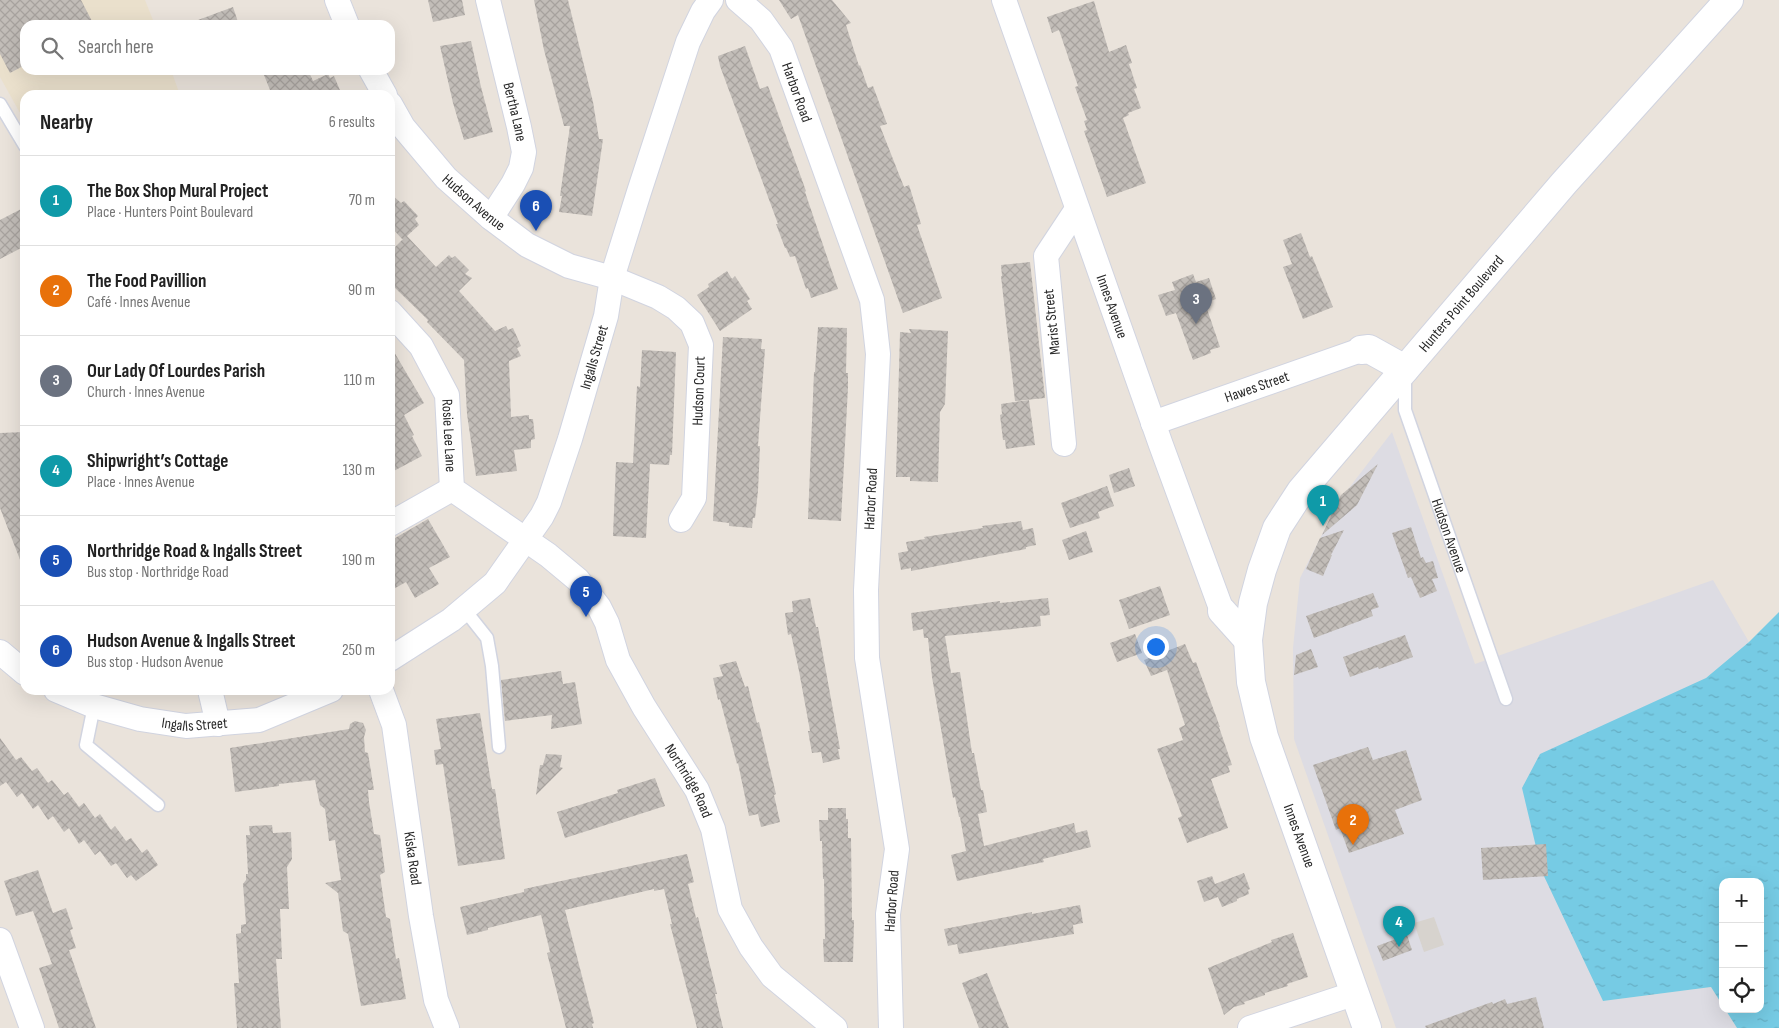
<!DOCTYPE html>
<html lang="en">
<head>
<meta charset="utf-8">
<style>
  :root { --surface:#fff; --page:#f2f2f2; --text:#222; --muted:#767676; --line:#e0e0e0; --accent:#476beb }
  body { margin:0; font-family:"Sofia Sans Condensed",sans-serif; background:var(--page); color:var(--text) }
  .controls { position:absolute; right:15px; bottom:15px; display:grid; overflow:hidden; border-radius:10px; box-shadow:0 5px 20px #0002 }
  .controls button { width:45px; height:45px; display:grid; place-items:center; padding:0; border:0; border-bottom:1px solid var(--line); background:var(--surface); color:var(--text); font:25px sans-serif }
  .you { position:absolute; left:1155px; top:646px; width:18px; height:18px; margin:-12px; border:4px solid #fff; border-radius:50%; background:#1a73e8; box-shadow:0 0 0 8px #1a73e833 }
  .badge { display:grid; place-items:center; width:32px; height:32px; border-radius:50%; background:var(--accent); color:#fff; font-size:16px; font-weight:700 }
  .pin { position:absolute; translate:-50% -41px; filter:drop-shadow(0 1px 2px #0008) }
  .pin::after { content:''; position:absolute; top:26px; width:18px; height:15px; background:inherit; clip-path:polygon(0 0,100% 0,50% 100%) }
  .list { margin:0; padding:0; list-style:none }
  h2 { display:flex; justify-content:space-between; align-items:center; height:65px; margin:0; padding:0 20px; font-size:21px }
  h2 small { font-size:16px; font-weight:400; color:var(--muted) }
  .list li { display:grid; grid-template-columns:32px 1fr auto; gap:15px; align-items:center; box-sizing:border-box; height:90px; padding:0 20px; border-top:1px solid var(--line) }
  .list b { display:block; font-size:19px; white-space:nowrap }
  .list p { margin:0; font-size:16px; white-space:nowrap; color:var(--muted) }
  .list em { font-size:16px; font-style:normal; color:var(--muted) }
  .icon { flex:none; width:28px; height:28px; fill:none; stroke:currentColor; stroke-width:2; stroke-linecap:round; stroke-linejoin:round }
  .map { position:relative; flex:none; width:1779px; height:1028px; overflow:hidden }
  .search { position:absolute; background:var(--surface); box-shadow:0 5px 20px #0002; left:20px; top:20px; width:375px; height:55px; display:flex; align-items:center; gap:12px; box-sizing:border-box; padding:0 18px; border-radius:15px; color:var(--muted); font-size:19px }
  .panel { position:absolute; background:var(--surface); box-shadow:0 5px 20px #0002; left:20px; top:90px; width:375px; height:605px; border-radius:15px }
  .map>svg:first-child { display:block }
  .industrial { fill:#dddce3 }
  .education { fill:#eae0cc }
  .plaza { fill:#d7d3ce }
  .water { fill:url(#water-ripples) }
  .building { fill:url(#building-cross-hatch) }
  .lines { fill:none; stroke-linecap:round; stroke-linejoin:round }
  .lane-casing { stroke:#d1d4e0; stroke-width:15 }
  .street-casing { stroke:#d1d4e0; stroke-width:26 }
  .secondary-casing { stroke:#d1d4e0; stroke-width:30 }
  .lane { stroke:#fff; stroke-width:12 }
  .street { stroke:#fff; stroke-width:24 }
  .secondary { stroke:#fff; stroke-width:28 }
  .labels { text-anchor:middle; dominant-baseline:central; stroke-width:4; stroke-linejoin:round; paint-order:stroke }
  .street-label { font-size:15px; fill:#292929; stroke:#fff }
</style>
</head>
<body>
<div class="map">
<svg width="1779" height="1028" viewBox="0 0 1779 1028">
  <defs>
    <pattern id="water-ripples" width="26" height="14" patternUnits="userSpaceOnUse" patternTransform="scale(1.25)"><rect width="26" height="14" fill="#76cbe4"/><path d="M2 4q2-2 4 0t4 0M15 11q2-2 4 0t4 0" fill="none" stroke="#66aec4"/></pattern>
    <pattern id="building-cross-hatch" width="8" height="8" patternUnits="userSpaceOnUse" patternTransform="scale(1.25)"><rect width="8" height="8" fill="#c2bdb8"/><path d="M0 0l8 8M0 8l8-8" fill="none" stroke="#a7a29e"/></pattern>
  </defs>
  <rect width="100%" height="100%" fill="#eae3db"/>
  <path class="industrial" d="M 1392,432 L 1475,664 L 1713,580 L 1749,642 L 1706,678 L 1655,703 L 1583,956 L 1603,1001 L 1711,987 L 1723,1006 L 1723,1009 L 1725,1009 L 1737,1028 L 1396,1028 L 1294,739 L 1293,648 L 1300,578 L 1339,501 Z"/>
  <path class="education" d="M 0,0 L 145,0 L 155,25 L 25,25 L 25,70 L 171,70 L 180,95 L 25,95 L 25,122 L 0,77 Z"/>
  <path class="plaza" d="M 1434,917 L 1444,945 L 1424,952 L 1414,923 Z"/>
  <path class="water" d="M 1779,612 L 1779,1028 L 1737,1028 L 1725,1009 L 1760,1009 L 1760,882 L 1723,882 L 1723,1006 L 1711,987 L 1603,1001 L 1542,872 L 1522,788 L 1540,754 L 1706,678 L 1749,642 Z"/>
  <path class="building" d="M 0,0 L 81,0 L 94,25 L 25,25 L 25,65 L 10,73 L 0,54 Z
    M 428,0 L 462,0 L 465,15 L 433,22 Z
    M 534,0 L 568,0 L 593,102 L 599,139 L 603,139 L 592,216 L 559,212 L 562,196 L 560,196 L 570,126 L 564,126 L 544,50 Z
    M 779,0 L 832,0 L 851,23 L 846,25 L 859,66 L 860,65 L 868,88 L 873,86 L 887,124 L 880,126 L 904,187 L 909,185 L 921,224 L 917,225 L 942,298 L 903,313 L 798,15 L 791,19 Z
    M 1094,1 L 1109,52 L 1126,45 L 1132,63 L 1129,64 L 1137,88 L 1134,89 L 1141,108 L 1128,113 L 1129,115 L 1123,118 L 1146,183 L 1107,197 L 1084,131 L 1087,130 L 1084,121 L 1087,120 L 1075,87 L 1078,86 L 1059,30 L 1052,33 L 1047,17 Z
    M 233,7 L 239,25 L 191,25 L 190,23 Z
    M 471,41 L 481,87 L 493,132 L 464,140 L 453,103 L 440,46 Z
    M 745,46 L 760,89 L 768,86 L 806,191 L 805,192 L 838,289 L 811,298 L 808,288 L 806,289 L 795,256 L 790,257 L 786,248 L 785,248 L 776,224 L 778,224 L 720,66 L 718,56 Z
    M 262,70 L 308,70 L 313,81 L 328,74 L 330,78 L 334,76 L 342,95 L 272,95 Z
    M 390,193 L 401,203 L 404,201 L 418,216 L 415,219 L 419,225 L 407,236 L 436,267 L 449,255 L 452,258 L 455,256 L 469,270 L 465,274 L 472,278 L 459,291 L 495,331 L 506,326 L 508,330 L 513,328 L 521,346 L 517,348 L 521,356 L 509,361 L 511,417 L 529,415 L 529,419 L 533,419 L 535,439 L 531,440 L 531,448 L 514,450 L 517,471 L 476,476 L 467,414 L 464,360 L 427,322 L 428,320 L 390,283 L 390,252 L 404,238 L 403,240 L 390,226 Z
    M 25,207 L 25,246 L 0,259 L 0,220 Z
    M 1301,233 L 1310,257 L 1312,256 L 1333,307 L 1303,319 L 1283,267 L 1292,264 L 1283,240 Z
    M 1030,262 L 1045,398 L 1015,401 L 1001,276 L 1002,276 L 1001,265 Z
    M 727,271 L 732,279 L 735,276 L 750,299 L 747,301 L 752,309 L 720,331 L 697,295 L 709,287 L 708,284 Z
    M 1193,274 L 1196,282 L 1209,278 L 1216,299 L 1205,303 L 1220,347 L 1210,350 L 1211,353 L 1193,360 L 1176,313 L 1166,316 L 1158,295 L 1175,290 L 1172,282 Z
    M 818,327 L 847,328 L 846,373 L 848,373 L 848,387 L 841,521 L 808,519 L 814,372 L 815,372 Z
    M 909,329 L 948,331 L 945,404 L 940,412 L 938,482 L 910,481 L 910,477 L 896,477 L 900,332 L 911,333 Z
    M 723,337 L 762,339 L 761,349 L 765,349 L 758,446 L 760,446 L 758,491 L 755,518 L 753,518 L 752,528 L 729,526 L 729,523 L 713,521 Z
    M 390,345 L 424,403 L 404,415 L 414,435 L 412,436 L 422,456 L 390,473 Z
    M 642,350 L 676,352 L 672,455 L 670,455 L 669,465 L 650,464 L 646,538 L 613,536 L 616,462 L 633,463 L 637,386 L 640,387 Z
    M 1029,400 L 1035,445 L 1006,449 L 1005,440 L 1003,440 L 1000,415 L 1002,414 L 1001,404 Z
    M 25,432 L 25,570 L 24,570 L 0,508 L 0,433 Z
    M 1378,464 L 1357,505 L 1322,535 L 1341,495 Z
    M 1129,468 L 1135,486 L 1114,493 L 1109,475 Z
    M 1107,486 L 1114,506 L 1098,512 L 1100,518 L 1070,528 L 1061,503 Z
    M 428,519 L 450,557 L 429,568 L 439,584 L 415,598 L 406,582 L 390,591 L 390,541 Z
    M 1021,521 L 1023,530 L 1033,528 L 1036,545 L 1026,547 L 1026,549 L 911,571 L 911,568 L 901,570 L 898,553 L 908,551 L 906,542 L 925,539 L 924,537 L 983,528 L 982,526 Z
    M 1411,527 L 1421,558 L 1423,557 L 1426,563 L 1433,561 L 1438,578 L 1432,579 L 1437,591 L 1420,598 L 1411,577 L 1408,578 L 1392,533 Z
    M 1344,530 L 1331,555 L 1332,555 L 1323,576 L 1306,569 L 1320,538 Z
    M 1086,531 L 1093,552 L 1069,560 L 1062,540 Z
    M 1160,586 L 1170,615 L 1129,629 L 1119,600 Z
    M 1373,593 L 1379,607 L 1371,610 L 1373,616 L 1314,638 L 1306,616 Z
    M 810,598 L 816,627 L 818,627 L 840,749 L 838,749 L 840,759 L 823,763 L 821,752 L 812,753 L 808,731 L 810,731 L 799,671 L 791,634 L 788,635 L 785,613 L 793,612 L 792,601 Z
    M 1048,598 L 1050,615 L 1040,616 L 1041,626 L 945,636 L 951,673 L 960,672 L 972,753 L 974,753 L 981,790 L 983,790 L 987,812 L 978,814 L 984,846 L 1074,823 L 1076,833 L 1087,830 L 1091,847 L 1043,859 L 1044,862 L 957,881 L 951,855 L 966,851 L 960,817 L 959,817 L 955,797 L 953,798 L 932,677 L 928,638 L 924,638 L 923,629 L 913,631 L 911,613 L 1000,601 L 1000,603 Z
    M 1135,634 L 1142,653 L 1117,662 L 1110,643 Z
    M 1405,635 L 1413,657 L 1379,669 L 1378,667 L 1350,677 L 1343,657 Z
    M 1185,644 L 1193,663 L 1196,662 L 1220,727 L 1219,727 L 1232,765 L 1228,766 L 1230,772 L 1211,779 L 1228,828 L 1187,843 L 1178,818 L 1182,816 L 1157,749 L 1183,740 L 1179,728 L 1185,725 L 1167,670 L 1151,676 L 1144,660 Z
    M 1311,649 L 1318,667 L 1294,675 L 1296,655 Z
    M 736,661 L 745,687 L 748,686 L 757,723 L 759,722 L 776,794 L 774,795 L 780,822 L 761,827 L 758,814 L 749,816 L 738,763 L 737,764 L 720,699 L 718,700 L 713,678 L 723,676 L 719,665 Z
    M 561,671 L 563,684 L 575,682 L 582,724 L 551,729 L 552,715 L 505,721 L 501,680 Z
    M 480,713 L 492,789 L 495,789 L 505,859 L 458,866 L 443,764 L 436,765 L 434,750 L 441,749 L 436,719 Z
    M 355,721 L 363,723 L 366,730 L 364,737 L 365,752 L 368,753 L 374,790 L 368,790 L 369,802 L 374,834 L 380,835 L 385,872 L 380,875 L 386,917 L 390,919 L 396,959 L 399,958 L 406,999 L 361,1006 L 348,934 L 343,931 L 338,893 L 325,883 L 341,880 L 335,840 L 329,841 L 325,809 L 320,805 L 315,780 L 279,784 L 279,786 L 235,792 L 230,748 L 349,729 L 350,724 Z
    M 0,738 L 16,760 L 21,757 L 32,771 L 37,768 L 48,783 L 52,780 L 64,795 L 68,792 L 79,807 L 84,803 L 95,818 L 100,814 L 111,830 L 115,826 L 126,841 L 131,838 L 142,853 L 147,849 L 158,865 L 136,881 L 131,875 L 127,878 L 116,863 L 111,866 L 100,851 L 95,855 L 84,840 L 79,844 L 69,828 L 64,832 L 53,816 L 48,820 L 38,805 L 33,809 L 22,793 L 17,797 L 6,782 L 0,786 Z
    M 1368,747 L 1373,760 L 1406,750 L 1422,800 L 1395,810 L 1404,834 L 1349,853 L 1340,828 L 1336,830 L 1313,765 Z
    M 546,754 L 562,755 L 560,767 L 563,768 L 536,795 L 540,765 L 543,765 Z
    M 655,778 L 665,806 L 565,838 L 557,812 L 618,793 L 617,790 Z
    M 828,808 L 846,808 L 846,819 L 848,819 L 848,838 L 851,838 L 852,920 L 854,920 L 853,962 L 824,962 L 823,939 L 825,939 L 824,879 L 823,879 L 822,841 L 820,841 L 819,820 L 828,820 Z
    M 272,825 L 273,833 L 291,832 L 292,859 L 287,867 L 289,909 L 280,909 L 282,959 L 276,959 L 281,1028 L 237,1028 L 234,983 L 239,983 L 236,934 L 241,933 L 241,925 L 246,924 L 243,884 L 246,880 L 246,874 L 248,874 L 246,835 L 250,835 L 249,826 Z
    M 1546,844 L 1548,876 L 1483,880 L 1481,848 Z
    M 687,854 L 694,882 L 688,884 L 696,918 L 698,917 L 717,994 L 715,994 L 723,1028 L 697,1028 L 670,924 L 672,924 L 664,889 L 654,891 L 654,889 L 565,910 L 594,1023 L 592,1024 L 593,1028 L 566,1028 L 547,953 L 550,952 L 541,915 L 488,928 L 488,930 L 467,935 L 460,907 L 524,892 L 524,889 Z
    M 38,870 L 53,913 L 66,908 L 73,929 L 70,930 L 76,948 L 69,950 L 96,1028 L 59,1028 L 39,968 L 52,964 L 33,911 L 16,916 L 4,881 Z
    M 1244,873 L 1250,889 L 1248,890 L 1249,894 L 1237,899 L 1237,901 L 1222,907 L 1218,897 L 1204,902 L 1197,881 L 1212,876 L 1215,884 Z
    M 1080,905 L 1083,923 L 1073,925 L 1074,934 L 959,954 L 957,944 L 948,946 L 944,929 L 1032,912 L 1032,914 Z
    M 1293,933 L 1308,977 L 1287,984 L 1288,986 L 1265,993 L 1265,995 L 1244,1002 L 1245,1004 L 1234,1007 L 1224,1015 L 1208,968 L 1272,942 L 1271,940 Z
    M 1407,935 L 1412,950 L 1383,961 L 1377,946 Z
    M 987,973 L 1000,1006 L 1009,1028 L 979,1028 L 962,983 Z
    M 1536,997 L 1544,1028 L 1426,1028 L 1425,1026 L 1492,1002 L 1493,1004 L 1505,999 L 1507,1004 Z"/>
  <g class="lines">
    <g class="lane-casing">
      <g id="lane">
        <path d="M 0,104 L 25,146"/>
        <path id="s1" d="M 1405,374 L 1405,410 L 1506,699"/>
        <path d="M 464,609 L 487,638 L 492,666 L 499,747"/>
        <path d="M 94,706 L 86,745 L 158,805"/>
      </g>
    </g>
    <g class="street-casing">
      <g id="street">
        <path d="M 337,0 L 347,25"/>
        <path id="s2" d="M 488,0 L 519,127 L 524,152 L 521,168 L 513,184 L 491,218"/>
        <path id="s3" d="M 738,0 L 761,20 L 781,48 L 872,300 L 878,354 L 866,590 L 867,658 L 897,849 L 888,914 L 891,1028"/>
        <path id="s4" d="M 1004,0 L 1161,445 L 1222,611"/>
        <path d="M 371,70 L 385,95"/>
        <path id="s5" d="M 390,104 L 403,127 L 446,178 L 491,218 L 527,245 L 569,266 L 612,278 L 658,297 L 676,308 L 692,323 L 701,345 L 694,498 L 681,520"/>
        <path id="s6" d="M 390,312 L 421,346 L 447,395 L 452,489 L 548,555 L 578,580 L 599,607 L 607,623 L 618,660 L 644,707 L 697,790 L 713,829 L 730,909 L 751,947 L 772,976 L 835,1028"/>
        <path id="s7" d="M 1153,423 L 1361,350"/>
        <path d="M 1064,444 L 1046,256 L 1077,209"/>
        <path d="M 390,524 L 452,489"/>
        <path d="M 0,652 L 25,673"/>
        <path id="s8" d="M 390,659 L 451,620 L 495,583 L 542,516 L 549,502 L 570,439 L 606,316 L 612,278 L 639,192 L 688,42 L 703,11 L 711,0"/>
        <path id="s9" d="M 56,690 L 94,706 L 140,719 L 186,726 L 259,720 L 331,690"/>
        <path d="M 210,690 L 218,724"/>
        <path id="s10" d="M 381,690 L 394,725 L 421,916 L 436,1000 L 447,1028"/>
        <path d="M 0,940 L 32,1028"/>
        <path d="M 1250,1028 L 1356,993"/>
      </g>
    </g>
    <g class="secondary-casing">
      <g id="secondary">
        <path d="M 1361,350 L 1369,349 L 1405,369"/>
        <path d="M 1222,611 L 1248,640"/>
        <path id="s11" d="M 1367,1028 L 1264,737 L 1251,682 L 1248,640 L 1253,603 L 1262,570 L 1277,528 L 1301,491 L 1564,183 L 1729,0"/>
      </g>
    </g>
    <use href="#lane" class="lane"/>
    <use href="#street" class="street"/>
    <use href="#secondary" class="secondary"/>
  </g>
  <g class="labels">
    <g class="street-label">
      <text stroke="none"><textPath href="#s3" startOffset="112">Harbor Road</textPath></text>
      <text stroke="none"><textPath href="#s2" startOffset="115">Bertha Lane</textPath></text>
      <text stroke="none"><textPath href="#s5" startOffset="130">Hudson Avenue</textPath></text>
      <text stroke="none"><textPath href="#s11" startOffset="814">Hunters Point Boulevard</textPath></text>
      <text stroke="none"><textPath href="#s4" startOffset="325">Innes Avenue</textPath></text>
      <text transform="translate(1052 322) rotate(-96)">Marist Street</text>
      <text stroke="none"><textPath href="#s8" startOffset="379">Ingalls Street</textPath></text>
      <text stroke="none"><textPath href="#s7" startOffset="110">Hawes Street</textPath></text>
      <text transform="translate(699 391) rotate(-88)">Hudson Court</text>
      <text stroke="none"><textPath href="#s6" startOffset="142">Rosie Lee Lane</textPath></text>
      <text transform="translate(871 499) rotate(-87)">Harbor Road</text>
      <text stroke="none"><textPath href="#s1" startOffset="169">Hudson Avenue</textPath></text>
      <text stroke="none"><textPath href="#s9" startOffset="144">Ingalls Street</textPath></text>
      <text stroke="none"><textPath href="#s6" startOffset="582">Northridge Road</textPath></text>
      <text transform="translate(1299 836) rotate(70)">Innes Avenue</text>
      <text stroke="none"><textPath href="#s10" startOffset="172">Kiska Road</textPath></text>
      <text transform="translate(892 901) rotate(-86)">Harbor Road</text>
    </g>
  </g>
</svg>
<div class="controls">
<button>+</button>
<button>−</button>
<button><svg class="icon" aria-label="locate" viewBox="0 0 24 24"><circle cx="12" cy="12" r="6"/><path d="M12 2v4M12 18v4M2 12h4M18 12h4"/></svg></button>
</div>
<div class="you"></div>
<div class="pin badge" style="left:1323px;top:526px;background:#0f9aa8">1</div>
<div class="pin badge" style="left:1353px;top:845px;background:#e8710a">2</div>
<div class="pin badge" style="left:1196px;top:324px;background:#6b7280">3</div>
<div class="pin badge" style="left:1399px;top:947px;background:#0f9aa8">4</div>
<div class="pin badge" style="left:586px;top:617px;background:#1a4fb4">5</div>
<div class="pin badge" style="left:536px;top:231px;background:#1a4fb4">6</div>
<div class="search"><svg class="icon" aria-label="search" viewBox="0 0 24 24"><circle cx="10" cy="10" r="6"/><path d="M15 15l6 6"/></svg>Search here</div>
<section class="panel">
<h2>Nearby<small>6 results</small></h2>
<ul class="list">
<li><span class="badge" style="background:#0f9aa8">1</span><div><b>The Box Shop Mural Project</b><p>Place · Hunters Point Boulevard</p></div><em>70 m</em></li>
<li><span class="badge" style="background:#e8710a">2</span><div><b>The Food Pavillion</b><p>Café · Innes Avenue</p></div><em>90 m</em></li>
<li><span class="badge" style="background:#6b7280">3</span><div><b>Our Lady Of Lourdes Parish</b><p>Church · Innes Avenue</p></div><em>110 m</em></li>
<li><span class="badge" style="background:#0f9aa8">4</span><div><b>Shipwright’s Cottage</b><p>Place · Innes Avenue</p></div><em>130 m</em></li>
<li><span class="badge" style="background:#1a4fb4">5</span><div><b>Northridge Road &amp; Ingalls Street</b><p>Bus stop · Northridge Road</p></div><em>190 m</em></li>
<li><span class="badge" style="background:#1a4fb4">6</span><div><b>Hudson Avenue &amp; Ingalls Street</b><p>Bus stop · Hudson Avenue</p></div><em>250 m</em></li>
</ul>
</section>
</div>
</body>
</html>
